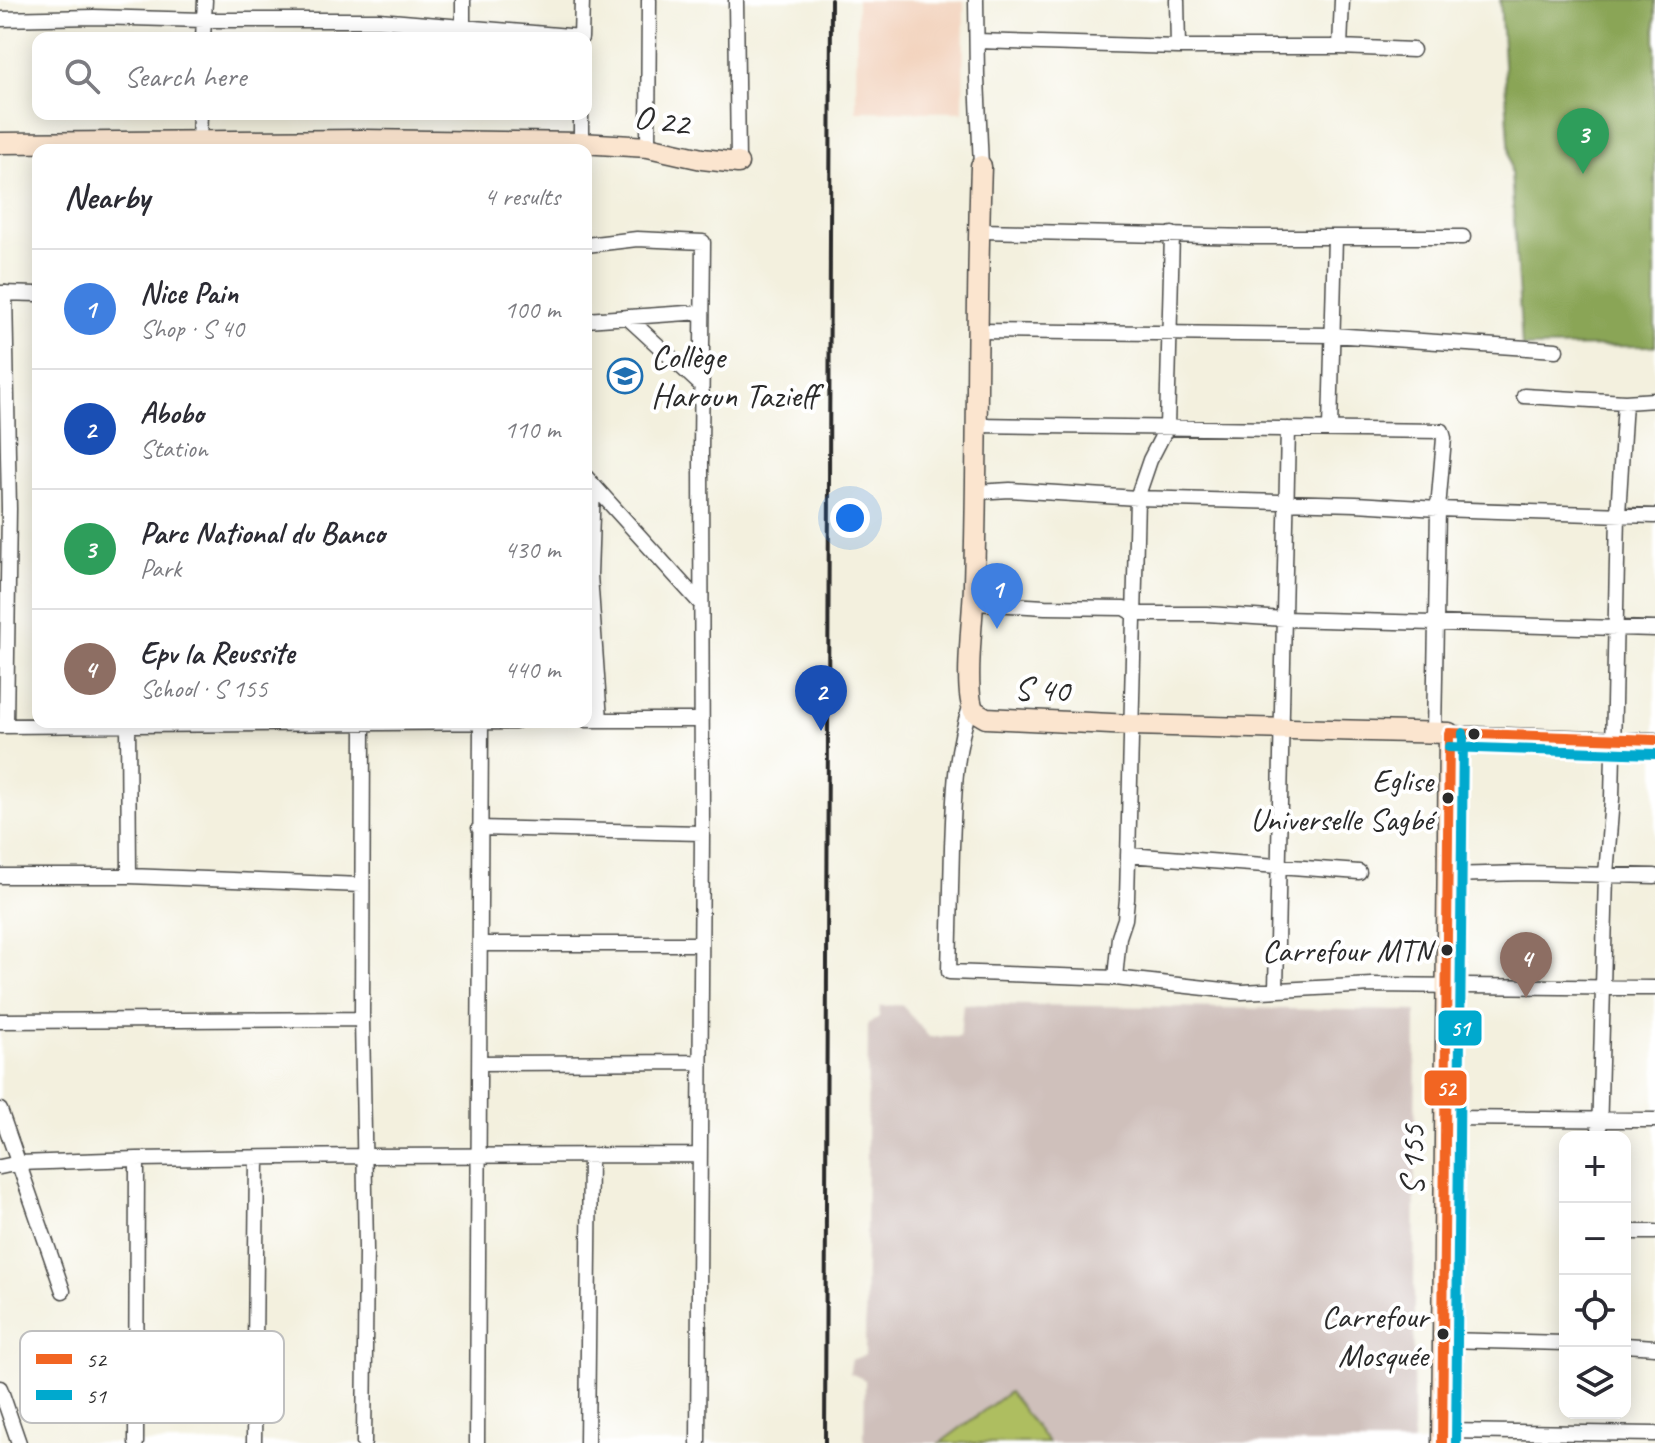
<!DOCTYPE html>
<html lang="en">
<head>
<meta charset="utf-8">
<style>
  :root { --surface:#fff; --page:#f7f7f7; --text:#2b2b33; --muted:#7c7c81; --line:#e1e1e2; --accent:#ea580c }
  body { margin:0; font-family:Caveat,sans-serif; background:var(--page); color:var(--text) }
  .controls { position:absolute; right:24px; bottom:24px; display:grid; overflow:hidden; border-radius:16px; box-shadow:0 4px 20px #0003 }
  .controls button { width:72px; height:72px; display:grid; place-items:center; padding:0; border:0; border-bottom:2px solid var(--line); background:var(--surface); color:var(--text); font:40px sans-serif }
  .you { position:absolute; left:850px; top:518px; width:28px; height:28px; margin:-20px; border:6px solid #fff; border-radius:50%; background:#1a73e8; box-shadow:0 0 0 12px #1a73e833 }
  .badge { display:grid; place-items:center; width:52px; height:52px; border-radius:50%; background:var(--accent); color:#fff; font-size:26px; font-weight:700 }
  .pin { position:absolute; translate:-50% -66px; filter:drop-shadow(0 2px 4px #0008) }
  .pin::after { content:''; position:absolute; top:42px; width:28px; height:24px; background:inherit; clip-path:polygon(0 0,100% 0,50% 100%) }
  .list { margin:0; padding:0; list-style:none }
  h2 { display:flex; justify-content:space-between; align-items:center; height:104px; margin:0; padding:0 32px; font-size:34px }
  h2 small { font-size:26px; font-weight:400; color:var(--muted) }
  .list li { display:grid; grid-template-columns:52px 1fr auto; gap:24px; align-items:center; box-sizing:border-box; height:120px; padding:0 32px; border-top:2px solid var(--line) }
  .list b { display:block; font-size:30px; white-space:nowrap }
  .list p { margin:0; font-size:26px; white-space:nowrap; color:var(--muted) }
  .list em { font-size:26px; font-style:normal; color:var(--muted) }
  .icon { flex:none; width:44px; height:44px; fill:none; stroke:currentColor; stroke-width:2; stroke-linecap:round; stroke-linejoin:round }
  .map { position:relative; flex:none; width:1655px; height:1443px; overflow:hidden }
  .search { position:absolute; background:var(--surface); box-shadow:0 4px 20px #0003; left:32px; top:32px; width:560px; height:88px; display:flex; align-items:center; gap:20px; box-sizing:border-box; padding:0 28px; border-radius:16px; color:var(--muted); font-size:30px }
  .panel { position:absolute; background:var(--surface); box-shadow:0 4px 20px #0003; left:32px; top:144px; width:560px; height:584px; border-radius:16px }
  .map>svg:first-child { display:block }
  .built { fill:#f3d4bf }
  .industrial { fill:#cfc0bb }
  .green { fill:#aebe60; stroke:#6c7446; stroke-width:2 }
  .forest { fill:#8aa556; stroke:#5a6840; stroke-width:2 }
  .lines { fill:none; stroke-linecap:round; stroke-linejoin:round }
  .street-casing { stroke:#494946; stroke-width:17 }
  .secondary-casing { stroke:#494946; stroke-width:23 }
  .street { stroke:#fff; stroke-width:14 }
  .secondary { stroke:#fbe5cf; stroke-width:20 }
  .rail { stroke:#2b2b2b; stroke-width:4 }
  .bus-1-casing { stroke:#fff; stroke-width:16 }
  .bus-2-casing { stroke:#fff; stroke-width:16 }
  .bus-1 { stroke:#f26522; stroke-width:10 }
  .bus-2 { stroke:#00a9ce; stroke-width:10 }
  .bus-dot { fill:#2b2b2b; stroke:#fff; stroke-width:3 }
  .labels { text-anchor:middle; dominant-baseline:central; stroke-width:8; stroke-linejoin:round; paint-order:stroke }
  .bus-label { font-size:32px; fill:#2b2b2b; stroke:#fff; text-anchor:end }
  .street-label { font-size:34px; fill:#2b2b2b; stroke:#fff }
  .poi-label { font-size:34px; fill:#2b2b2b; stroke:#fff; text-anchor:start }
  .key { fill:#fff; stroke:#bfbfbf; stroke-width:2 }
  .key-label { font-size:22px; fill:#2b2b2b }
  .line-badge { stroke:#fff; stroke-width:3 }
  .badge-label { font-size:22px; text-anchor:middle; font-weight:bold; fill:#fff }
</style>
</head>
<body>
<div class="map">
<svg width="1655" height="1443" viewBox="0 0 1655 1443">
  <rect width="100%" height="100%" fill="#fff"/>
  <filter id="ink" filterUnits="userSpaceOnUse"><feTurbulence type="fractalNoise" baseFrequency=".0125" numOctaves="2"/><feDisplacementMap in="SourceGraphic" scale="16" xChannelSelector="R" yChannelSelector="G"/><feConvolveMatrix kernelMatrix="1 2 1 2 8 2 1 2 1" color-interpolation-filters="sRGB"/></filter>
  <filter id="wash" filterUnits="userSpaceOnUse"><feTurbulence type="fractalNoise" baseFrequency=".006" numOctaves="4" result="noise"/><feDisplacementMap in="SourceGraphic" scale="32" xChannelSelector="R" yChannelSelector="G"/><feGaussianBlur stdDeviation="1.8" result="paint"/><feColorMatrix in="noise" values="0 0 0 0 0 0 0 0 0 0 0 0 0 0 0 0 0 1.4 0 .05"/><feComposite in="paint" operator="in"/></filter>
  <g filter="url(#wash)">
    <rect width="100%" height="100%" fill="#f3f0de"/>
    <path class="built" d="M 857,0 L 964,1 L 963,112 L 856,111 Z"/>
    <path class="industrial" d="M 963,1004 L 1416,1011 L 1413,1443 L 864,1443 L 865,1380 L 850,1373 L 851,1360 L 865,1355 L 868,1024 L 879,1017 L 880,1006 L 902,1005 L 929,1037 L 960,1037 Z"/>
    <path class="green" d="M 1009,1392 L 1048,1443 L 940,1443 Z"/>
    <path class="forest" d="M 1500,0 L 1655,0 L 1655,346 L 1522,347 Z"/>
  </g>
  <g filter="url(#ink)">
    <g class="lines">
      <g class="street-casing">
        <path id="street" d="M 463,0 L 463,27
          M 736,0 L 738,163
          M 976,0 L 977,78 L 981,166
          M 1177,0 L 1178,47
          M 0,19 L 94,17 L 204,20 L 379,20 L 581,37
          M 203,38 L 205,0
          M 581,38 L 582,0
          M 977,41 L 1178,47 L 1340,47 L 1413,50
          M 1340,47 L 1342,0
          M 581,114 L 581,143
          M 199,141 L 200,114
          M 648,147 L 649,0
          M 979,231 L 1252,237 L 1463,237
          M 586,245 L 637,239 L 703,242 L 701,452 L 702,833 L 698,1443
          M 0,293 L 38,294
          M 5,293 L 9,509 L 6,726
          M 627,317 L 701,385
          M 586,320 L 702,312
          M 977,331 L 1332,335 L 1556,350
          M 1524,396 L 1625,402 L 1655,400
          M 977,425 L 1442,431 L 1444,438 L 1438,509 L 1434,733
          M 1330,429 L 1335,237
          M 586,477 L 701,604
          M 593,485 L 590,575 L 600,720
          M 976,492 L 1010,490 L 1137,498 L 1356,504 L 1438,509 L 1655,516
          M 974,603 L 1045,607 L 1124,608 L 1134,614 L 1207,614 L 1284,619 L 1655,629
          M 971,705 C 954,750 954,799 952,847 C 951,889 950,931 949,972 L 1115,978 L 1242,992 L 1372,985 L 1655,988
          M 586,720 L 701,720
          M 128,722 L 129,876
          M 363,722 L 362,1019 L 366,1250 L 364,1443
          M 0,726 L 515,722
          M 1449,733 L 1655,740
          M 479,828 L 702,833
          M 1128,855 L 1359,872
          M 1446,875 L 1527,873 L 1655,876
          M 0,876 L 129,876 L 362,885
          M 480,944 L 700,944
          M 1115,978 L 1119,937 L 1125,919 L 1127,899 L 1137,498 L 1150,460 L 1167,427 L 1172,234
          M 1276,989 L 1288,429
          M 0,1021 L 362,1019
          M 479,1063 L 700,1062
          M 0,1110 L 63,1291
          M 1445,1118 L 1655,1120
          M 1599,1137 L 1606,875 L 1612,799 L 1618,514 L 1625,402
          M 0,1167 L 19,1163 L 137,1159 L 365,1156 L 699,1155
          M 1625,1232 L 1655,1232
          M 1444,1340 L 1565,1343
          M 1625,1345 L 1655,1347
          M 0,1388 L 19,1443
          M 1442,1431 L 1655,1434
          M 136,1443 L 137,1159
          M 254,1443 L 257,1158
          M 477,1443 L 481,722
          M 587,1443 L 590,1156"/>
      </g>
      <g class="secondary-casing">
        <path id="secondary" d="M 0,143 L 363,140 L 581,143 L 648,147 L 702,159 L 738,163
          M 981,166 C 976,305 978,444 974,583 C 974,611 963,690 974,711 L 986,718 L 1132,725 L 1449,733 L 1442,1443"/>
      </g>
      <use href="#street" class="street"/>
      <use href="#secondary" class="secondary"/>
      <path class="rail" d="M 825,1443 L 831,0"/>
      <g class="bus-1-casing">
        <path id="bus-1" d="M 1449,733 L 1655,740
          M 1442,1443 L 1449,733"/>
      </g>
      <g class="bus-2-casing">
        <path id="bus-2" d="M 1449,747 L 1655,754
          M 1456,1443 L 1463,733"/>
      </g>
      <use href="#bus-1" class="bus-1"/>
      <use href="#bus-2" class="bus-2"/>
    </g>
  </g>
  <defs>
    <g id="university-ring" transform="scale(1.8)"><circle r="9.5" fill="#fff" stroke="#1f6fb2" stroke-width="1.5"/><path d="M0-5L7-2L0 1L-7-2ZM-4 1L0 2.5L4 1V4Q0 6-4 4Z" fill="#1f6fb2"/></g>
  </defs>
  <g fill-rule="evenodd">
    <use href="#university-ring" x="625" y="376"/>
  </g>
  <g class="bus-dot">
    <circle cx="1474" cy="734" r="7"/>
    <circle cx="1448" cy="798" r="7"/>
    <circle cx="1447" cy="950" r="7"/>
    <circle cx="1443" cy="1334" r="7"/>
  </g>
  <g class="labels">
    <g class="bus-label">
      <text x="1433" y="780">Eglise<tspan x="1433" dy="39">Universelle Sagbé</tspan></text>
      <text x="1432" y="950">Carrefour MTN</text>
      <text x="1428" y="1316">Carrefour<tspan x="1428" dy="39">Mosquée</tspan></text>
    </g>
    <g class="street-label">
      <text transform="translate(662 120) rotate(9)">O 22</text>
      <text transform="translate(1042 689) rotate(3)">S 40</text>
      <text transform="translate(1412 1160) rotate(-89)">S 155</text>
    </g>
    <g class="poi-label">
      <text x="651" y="356">Collège<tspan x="651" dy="39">Haroun Tazieff</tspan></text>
    </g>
  </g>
  <rect x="20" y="1331" width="264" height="92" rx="12" class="key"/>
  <rect x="36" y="1354" width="36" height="10" fill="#f26522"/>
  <rect x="36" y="1390" width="36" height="10" fill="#00a9ce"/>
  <g class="key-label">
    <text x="86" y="1367">52</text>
    <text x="86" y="1403">51</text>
  </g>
  <g class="line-badge">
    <rect x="1437" y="1009" width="46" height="38" rx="8" fill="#00a9ce"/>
    <rect x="1423" y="1069" width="45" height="38" rx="8" fill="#f26522"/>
  </g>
  <g class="badge-label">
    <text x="1460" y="1036">51</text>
    <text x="1446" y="1096">52</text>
  </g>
</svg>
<div class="controls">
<button>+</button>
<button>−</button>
<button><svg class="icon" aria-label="locate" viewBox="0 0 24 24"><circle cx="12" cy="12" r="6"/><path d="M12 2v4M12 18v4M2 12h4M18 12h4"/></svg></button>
<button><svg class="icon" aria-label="layers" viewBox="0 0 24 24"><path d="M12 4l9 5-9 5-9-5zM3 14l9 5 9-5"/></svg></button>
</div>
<div class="you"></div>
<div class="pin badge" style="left:997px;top:629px;background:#3f7fe0">1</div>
<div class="pin badge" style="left:821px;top:731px;background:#1a4fb4">2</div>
<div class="pin badge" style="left:1583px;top:174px;background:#2e9e5b">3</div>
<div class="pin badge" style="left:1526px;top:998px;background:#8d6e63">4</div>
<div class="search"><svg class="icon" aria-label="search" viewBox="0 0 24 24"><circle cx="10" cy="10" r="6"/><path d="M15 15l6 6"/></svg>Search here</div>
<section class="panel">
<h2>Nearby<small>4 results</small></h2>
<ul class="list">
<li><span class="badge" style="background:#3f7fe0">1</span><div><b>Nice Pain</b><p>Shop · S 40</p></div><em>100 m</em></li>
<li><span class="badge" style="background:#1a4fb4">2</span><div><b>Abobo</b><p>Station</p></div><em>110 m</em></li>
<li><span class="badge" style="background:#2e9e5b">3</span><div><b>Parc National du Banco</b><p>Park</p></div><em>430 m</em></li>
<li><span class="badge" style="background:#8d6e63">4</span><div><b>Epv la Reussite</b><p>School · S 155</p></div><em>440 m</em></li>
</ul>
</section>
</div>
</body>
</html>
